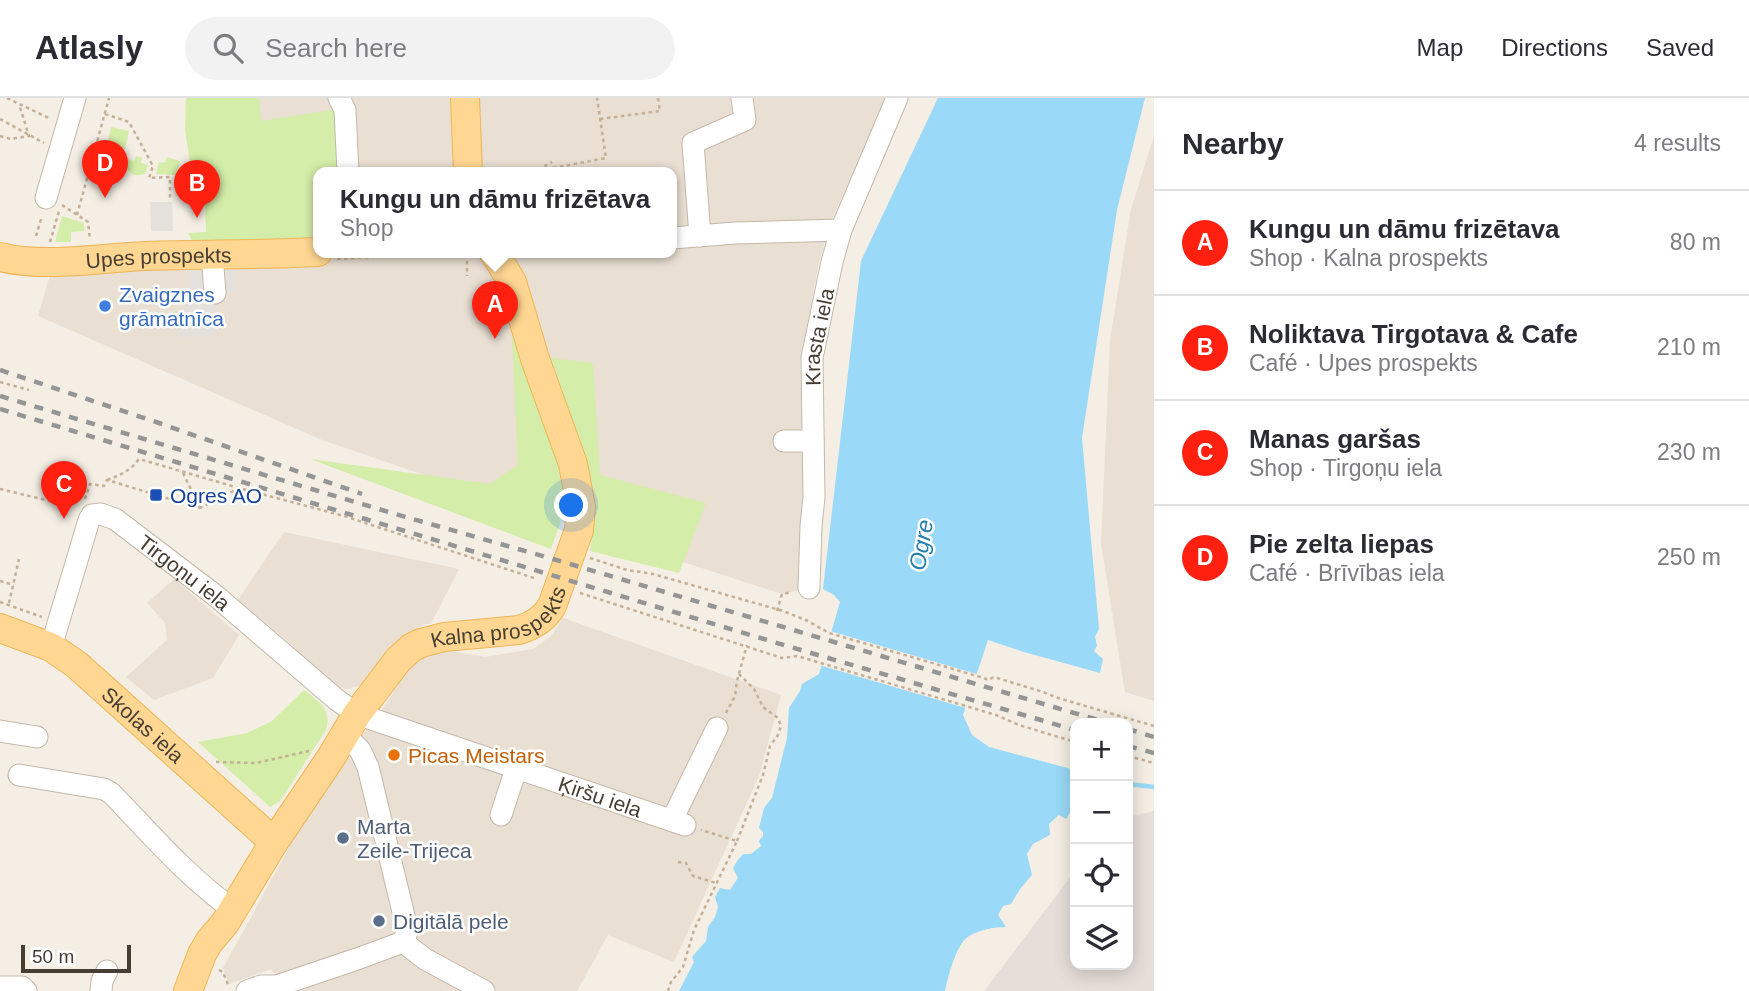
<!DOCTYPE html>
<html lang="en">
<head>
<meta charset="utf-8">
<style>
  :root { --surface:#fff; --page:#f2f2f3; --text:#2b2b33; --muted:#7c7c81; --line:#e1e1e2; --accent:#ff2010 }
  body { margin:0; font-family:Helvetica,sans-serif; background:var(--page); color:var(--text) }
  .controls { position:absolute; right:21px; bottom:21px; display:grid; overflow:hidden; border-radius:14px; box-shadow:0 4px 18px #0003 }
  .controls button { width:63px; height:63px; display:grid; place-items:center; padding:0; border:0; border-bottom:2px solid var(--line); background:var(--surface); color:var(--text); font:35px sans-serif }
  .scale { position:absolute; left:21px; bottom:18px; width:110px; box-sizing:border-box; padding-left:7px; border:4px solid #473e33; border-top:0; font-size:19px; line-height:24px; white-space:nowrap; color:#473e33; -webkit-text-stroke:5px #fff; paint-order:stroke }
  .you { position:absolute; left:572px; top:408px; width:24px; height:24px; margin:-18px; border:5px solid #fff; border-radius:50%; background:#1a73e8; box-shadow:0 0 0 10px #1a73e833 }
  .badge { display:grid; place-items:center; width:46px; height:46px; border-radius:50%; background:var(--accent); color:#fff; font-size:23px; font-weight:700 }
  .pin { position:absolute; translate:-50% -58px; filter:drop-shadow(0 2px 4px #0008) }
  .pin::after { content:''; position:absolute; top:37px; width:24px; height:21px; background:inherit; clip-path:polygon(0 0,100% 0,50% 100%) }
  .popup { position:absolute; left:313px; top:69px; width:364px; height:91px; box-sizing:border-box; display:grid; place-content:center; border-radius:14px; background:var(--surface); filter:drop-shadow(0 2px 5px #0005); font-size:23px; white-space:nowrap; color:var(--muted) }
  .popup b { font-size:26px; color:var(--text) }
  .popup::after { content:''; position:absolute; left:50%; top:100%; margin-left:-14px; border:14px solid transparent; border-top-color:var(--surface) }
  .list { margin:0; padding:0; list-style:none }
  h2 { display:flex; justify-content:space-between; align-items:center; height:91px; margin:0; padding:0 28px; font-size:30px }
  h2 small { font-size:23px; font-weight:400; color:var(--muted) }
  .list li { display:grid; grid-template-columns:46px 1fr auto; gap:21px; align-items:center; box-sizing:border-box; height:105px; padding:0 28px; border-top:2px solid var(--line) }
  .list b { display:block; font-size:26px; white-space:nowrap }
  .list p { margin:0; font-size:23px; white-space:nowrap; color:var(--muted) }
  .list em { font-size:23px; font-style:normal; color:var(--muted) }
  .icon { flex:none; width:38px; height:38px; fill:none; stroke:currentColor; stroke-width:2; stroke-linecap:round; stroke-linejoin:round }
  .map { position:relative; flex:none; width:1154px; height:893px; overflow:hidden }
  header { display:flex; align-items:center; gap:42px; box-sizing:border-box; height:98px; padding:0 35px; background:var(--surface); border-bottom:2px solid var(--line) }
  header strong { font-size:33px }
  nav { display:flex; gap:38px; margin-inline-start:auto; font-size:24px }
  .search { width:490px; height:63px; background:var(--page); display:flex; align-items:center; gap:18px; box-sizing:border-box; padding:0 24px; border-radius:38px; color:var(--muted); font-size:26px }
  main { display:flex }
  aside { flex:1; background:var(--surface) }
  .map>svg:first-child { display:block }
  .residential { fill:#e9dfd2; fill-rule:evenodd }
  .industrial { fill:#e6dfd9 }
  .green { fill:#d4eda8 }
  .parking { fill:#e4e1dd }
  .water { fill:#9ad9f8 }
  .pier { fill:#f4eee4 }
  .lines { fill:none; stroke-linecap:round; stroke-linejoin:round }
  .stream { stroke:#9ad9f8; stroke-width:4.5 }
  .minor-casing { stroke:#c3b8a9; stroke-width:23 }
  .major-casing { stroke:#f0b556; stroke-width:30 }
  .path { stroke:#c4b096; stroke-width:2.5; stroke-dasharray:3.5 3.5; stroke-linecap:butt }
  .minor { stroke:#fff; stroke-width:21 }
  .major { stroke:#ffd792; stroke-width:28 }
  .rail { stroke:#959595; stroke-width:4.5; stroke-dasharray:9 9; stroke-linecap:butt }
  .shop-dot { fill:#3f7fe0; stroke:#fff; stroke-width:2.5 }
  .transit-dot { fill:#1a4fb4; stroke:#fff; stroke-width:2.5 }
  .food-dot { fill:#e8710a; stroke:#fff; stroke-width:2.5 }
  .service-dot { fill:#5c6f8a; stroke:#fff; stroke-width:2.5 }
  .labels { text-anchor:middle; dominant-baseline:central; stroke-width:5; stroke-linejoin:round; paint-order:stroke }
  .street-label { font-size:21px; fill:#473e33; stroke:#fff }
  .shop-label { font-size:21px; fill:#366cbe; stroke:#fff; text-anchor:start }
  .transit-label { font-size:21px; fill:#164399; stroke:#fff; text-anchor:start }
  .food-label { font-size:21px; fill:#c56008; stroke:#fff; text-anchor:start }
  .service-label { font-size:21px; fill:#4e5e75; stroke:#fff; text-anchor:start }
  .water-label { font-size:23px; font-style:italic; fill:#207dad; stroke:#fff }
</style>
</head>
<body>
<header>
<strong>Atlasly</strong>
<div class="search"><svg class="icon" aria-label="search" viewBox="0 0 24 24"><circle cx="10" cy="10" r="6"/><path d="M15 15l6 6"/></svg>Search here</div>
<nav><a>Map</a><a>Directions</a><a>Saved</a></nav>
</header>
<main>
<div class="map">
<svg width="1154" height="893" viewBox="0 0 1154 893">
  <rect width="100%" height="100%" fill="#f4eee4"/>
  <path class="residential" d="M 196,0 L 888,0 L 832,121 L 819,164 L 800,265 L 809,490 L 782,496 L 603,438 L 322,342 L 38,218 L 51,174 L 250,164 ZM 318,75 L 672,75 L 672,155 L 318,155 Z
    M 1154,38 L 1154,603 L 1125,594 L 1101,446 L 1110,242 L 1131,111 Z
    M 284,434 L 459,471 L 431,526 L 425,526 L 395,545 L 359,588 L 348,591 L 336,589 L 292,551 L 293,548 L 238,502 Z
    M 174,481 L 239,537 L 213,580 L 154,602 L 126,579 L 167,542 L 165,525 L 147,505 Z
    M 563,520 L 781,597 L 759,678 L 674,864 L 608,837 L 577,893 L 290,893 L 271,871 L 229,886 L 223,870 L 329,677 L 379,617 L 408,571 L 424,557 L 438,551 L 485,559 L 533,551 L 551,538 Z"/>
  <path class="industrial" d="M 1154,713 L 1154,893 L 984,893 L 1075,773 L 1075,867 L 1128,867 L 1128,719 Z"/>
  <path class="green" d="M 186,0 L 259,0 L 261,23 L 338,11 L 343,75 L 318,75 L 318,140 L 193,145 L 188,135 L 206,134 L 205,106 L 192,106 L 191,80 L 186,78 L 190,64 L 185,32 Z
    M 111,29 L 129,33 L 125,51 L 107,47 Z
    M 106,54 L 122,58 L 119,71 L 103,68 Z
    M 136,58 L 142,60 L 141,65 L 148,67 L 145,76 C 136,78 132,78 126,70 L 128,61 L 134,63 Z
    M 167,59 L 180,63 L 176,77 L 156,76 L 159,64 L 165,65 Z
    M 62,118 L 84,125 L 84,133 L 71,134 L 71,144 L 55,144 Z
    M 512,238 L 555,353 L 566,409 L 551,451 L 310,361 L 490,386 L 518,367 Z
    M 551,260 L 593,265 L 600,377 L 706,405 L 679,475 L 590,453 L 597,405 L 584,356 Z
    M 304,592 C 319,604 332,611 326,632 L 280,703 L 270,709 L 198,644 L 247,635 L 272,623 Z"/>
  <path class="parking" d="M 150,104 L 172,104 L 173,133 L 151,133 Z
    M 235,166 L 236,193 L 215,195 L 216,237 L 177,239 L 188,197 L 189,169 Z"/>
  <path class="water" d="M 938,0 L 1145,0 L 1117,112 L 1082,340 L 1099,531 L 1095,539 L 1097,548 L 1094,553 L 1103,561 L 1100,575 L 1024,554 L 988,542 L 963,617 L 972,637 L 989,649 L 1075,672 L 1075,713 L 1071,713 L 1066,721 L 1059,717 L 1049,726 L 1050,737 L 1033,746 L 1027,756 L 1032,777 L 1020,791 L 1011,806 L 1003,808 L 998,817 L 1006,829 C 993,829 980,832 969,838 C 956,846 948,879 945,893 L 679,893 L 694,864 L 692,859 L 706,843 L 708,829 L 715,819 L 718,809 L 715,799 L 720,790 L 730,792 L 738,780 L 733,770 L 737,763 L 743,756 L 751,756 L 761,748 L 759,743 L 763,738 L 763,734 L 759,730 L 764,710 L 772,700 L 787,640 L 789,610 L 800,593 L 802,586 L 819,576 L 840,504 L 834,497 L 823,491 L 861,163 Z"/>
  <path class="pier" d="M 830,533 L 980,577 L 969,611 L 819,567 Z"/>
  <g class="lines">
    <path class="stream" d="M 1128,686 L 1154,689"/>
    <g class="minor-casing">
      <g id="minor">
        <path d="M 339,0 L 345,12 L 348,75"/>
        <path d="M 46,100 L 75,0"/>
        <path d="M 700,138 L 693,45 L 745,22 L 742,0"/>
        <path d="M 672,140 L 735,135 L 841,132"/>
        <path d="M 212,157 L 215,195"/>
        <path d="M 784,343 L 813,343"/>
        <path id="s1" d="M 809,490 L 811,428 L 814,399 L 812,260 L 832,164 L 841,132 L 897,0"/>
        <path id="s2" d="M 51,549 L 89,422 L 92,417 L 101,416 L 115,421 L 216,498 L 337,602 L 357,616 L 685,727"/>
        <path d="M 0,633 L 37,639"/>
        <path d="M 345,637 L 360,652 L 368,669 L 405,822 L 407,834 L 403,844"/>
        <path d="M 19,677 L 104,691 L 111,695 C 150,735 188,780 234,812"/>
        <path d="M 501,717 L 516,671"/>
        <path d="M 672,722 L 717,630"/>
        <path d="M 403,844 L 425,861 L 484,893"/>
        <path d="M 0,889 L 22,889 L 26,893"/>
        <path d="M 101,893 L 102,883 L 107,873"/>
        <path d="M 247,893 L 261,888 L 277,888 L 357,861 L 403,844"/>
      </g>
    </g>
    <g class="major-casing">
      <g id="major">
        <path d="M 465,0 L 468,75"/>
        <path id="s3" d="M 0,159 C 45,170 99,160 145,158 C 203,156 261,157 318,154"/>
        <path id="s4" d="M 0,530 L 51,549 L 77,567 L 274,744"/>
        <path id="s5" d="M 188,893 L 202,856 L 209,844 L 225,825 L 274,744 L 332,658 L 357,616 L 398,562 L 411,550 L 421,545 L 444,539 L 519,532 C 532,528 545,520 552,508 L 579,432 L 581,409 L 573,366 L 535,261 L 512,184 L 502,167 L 494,155"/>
      </g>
    </g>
    <path class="path" d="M 7,0 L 51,21
      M 105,16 L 129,24 L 153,68 L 149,80 L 170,79 L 170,102
      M 0,21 L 44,45
      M 600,21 L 660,13 L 658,0
      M 0,38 L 11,41 L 29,38 L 19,6
      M 553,70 L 606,60 L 597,0
      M 532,75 L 552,64
      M 62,107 L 88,124 L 90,142
      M 77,117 L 109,0
      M 36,138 L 42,118
      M 50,144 L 59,113
      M 446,155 L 467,156 L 474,158
      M 526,155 L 526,158 L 589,155
      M 467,156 L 467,178
      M 337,161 L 442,155
      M 0,284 L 29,292
      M 183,375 L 200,410
      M 107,382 C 121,377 130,373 139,361 L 239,390 L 344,418 L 537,481
      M 0,391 L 75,409
      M 85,401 L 90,386 L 104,388 L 107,382 L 200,410 L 239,390
      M 590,460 L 627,472 L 653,476 L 783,513 L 808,523 L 829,535 L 984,580 L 988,582 L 994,579 L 1043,594 L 1058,600 L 1154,628
      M 0,483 L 14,487
      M 580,495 L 782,560 L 797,558 L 996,617 L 1019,627 L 1075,644
      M 0,504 L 42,519
      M 9,505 L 19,461
      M 777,513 L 782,496 L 792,494
      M 726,615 L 735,598 L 737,583 L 747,547
      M 1128,658 L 1154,665
      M 216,664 L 256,665 L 309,653
      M 737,743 L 763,677 L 770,648 L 778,637 L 781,628 L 778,620 L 763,609 L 754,591 L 739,576
      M 678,764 L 686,765 L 693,778 L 716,785
      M 219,872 L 223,874 L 229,889
      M 668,893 L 671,884 L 683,869 L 694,832 L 737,743 L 701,732"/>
    <use href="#minor" class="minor"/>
    <use href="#major" class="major"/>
    <path class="rail" d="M 0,272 L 159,325 L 362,396
      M 0,298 L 392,415 L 553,461 L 1108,625
      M 0,311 L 787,548 L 1075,632
      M 1128,631 L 1154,639
      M 1128,648 L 1154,655"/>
  </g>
  <circle class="shop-dot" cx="105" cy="208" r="7"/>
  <rect class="transit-dot" x="149" y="390" width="14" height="14" rx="3.5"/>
  <circle class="food-dot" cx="394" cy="657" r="7"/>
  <g class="service-dot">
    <circle cx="343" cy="740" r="7"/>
    <circle cx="379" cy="823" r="7"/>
  </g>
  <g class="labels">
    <g class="street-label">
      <text stroke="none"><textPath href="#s3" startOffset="159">Upes prospekts</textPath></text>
      <text stroke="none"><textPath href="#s1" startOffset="252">Krasta iela</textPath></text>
      <text stroke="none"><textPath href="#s2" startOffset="250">Tirgoņu iela</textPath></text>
      <text stroke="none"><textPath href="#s5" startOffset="508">Kalna prospekts</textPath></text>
      <text stroke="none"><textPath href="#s4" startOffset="175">Skolas iela</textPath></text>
      <text stroke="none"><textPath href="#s2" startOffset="730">Ķiršu iela</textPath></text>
    </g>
    <g class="shop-label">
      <text x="119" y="196">Zvaigznes<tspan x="119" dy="24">grāmatnīca</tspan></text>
    </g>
    <g class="transit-label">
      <text x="170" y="397">Ogres AO</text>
    </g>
    <g class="food-label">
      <text x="408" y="657">Picas Meistars</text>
    </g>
    <g class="service-label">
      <text x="357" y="728">Marta<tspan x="357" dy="24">Zeile-Trijeca</tspan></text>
      <text x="393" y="823">Digitālā pele</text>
    </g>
    <g class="water-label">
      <text transform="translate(921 447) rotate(-80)">Ogre</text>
    </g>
  </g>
</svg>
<div class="controls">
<button>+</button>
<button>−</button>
<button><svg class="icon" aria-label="locate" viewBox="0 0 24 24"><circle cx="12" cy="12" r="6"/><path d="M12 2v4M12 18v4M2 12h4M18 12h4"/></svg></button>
<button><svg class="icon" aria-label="layers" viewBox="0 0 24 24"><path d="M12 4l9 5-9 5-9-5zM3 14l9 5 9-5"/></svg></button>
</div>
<div class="scale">50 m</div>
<div class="you"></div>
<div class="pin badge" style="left:495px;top:241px">A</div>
<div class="popup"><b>Kungu un dāmu frizētava</b>Shop</div>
<div class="pin badge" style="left:197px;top:120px">B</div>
<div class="pin badge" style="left:64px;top:421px">C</div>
<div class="pin badge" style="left:105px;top:100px">D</div>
</div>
<aside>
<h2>Nearby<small>4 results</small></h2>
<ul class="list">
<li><span class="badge">A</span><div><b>Kungu un dāmu frizētava</b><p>Shop · Kalna prospekts</p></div><em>80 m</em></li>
<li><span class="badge">B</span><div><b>Noliktava Tirgotava &amp; Cafe</b><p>Café · Upes prospekts</p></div><em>210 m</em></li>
<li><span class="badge">C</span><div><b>Manas garšas</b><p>Shop · Tirgoņu iela</p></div><em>230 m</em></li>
<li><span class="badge">D</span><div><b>Pie zelta liepas</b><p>Café · Brīvības iela</p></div><em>250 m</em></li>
</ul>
</aside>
</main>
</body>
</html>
